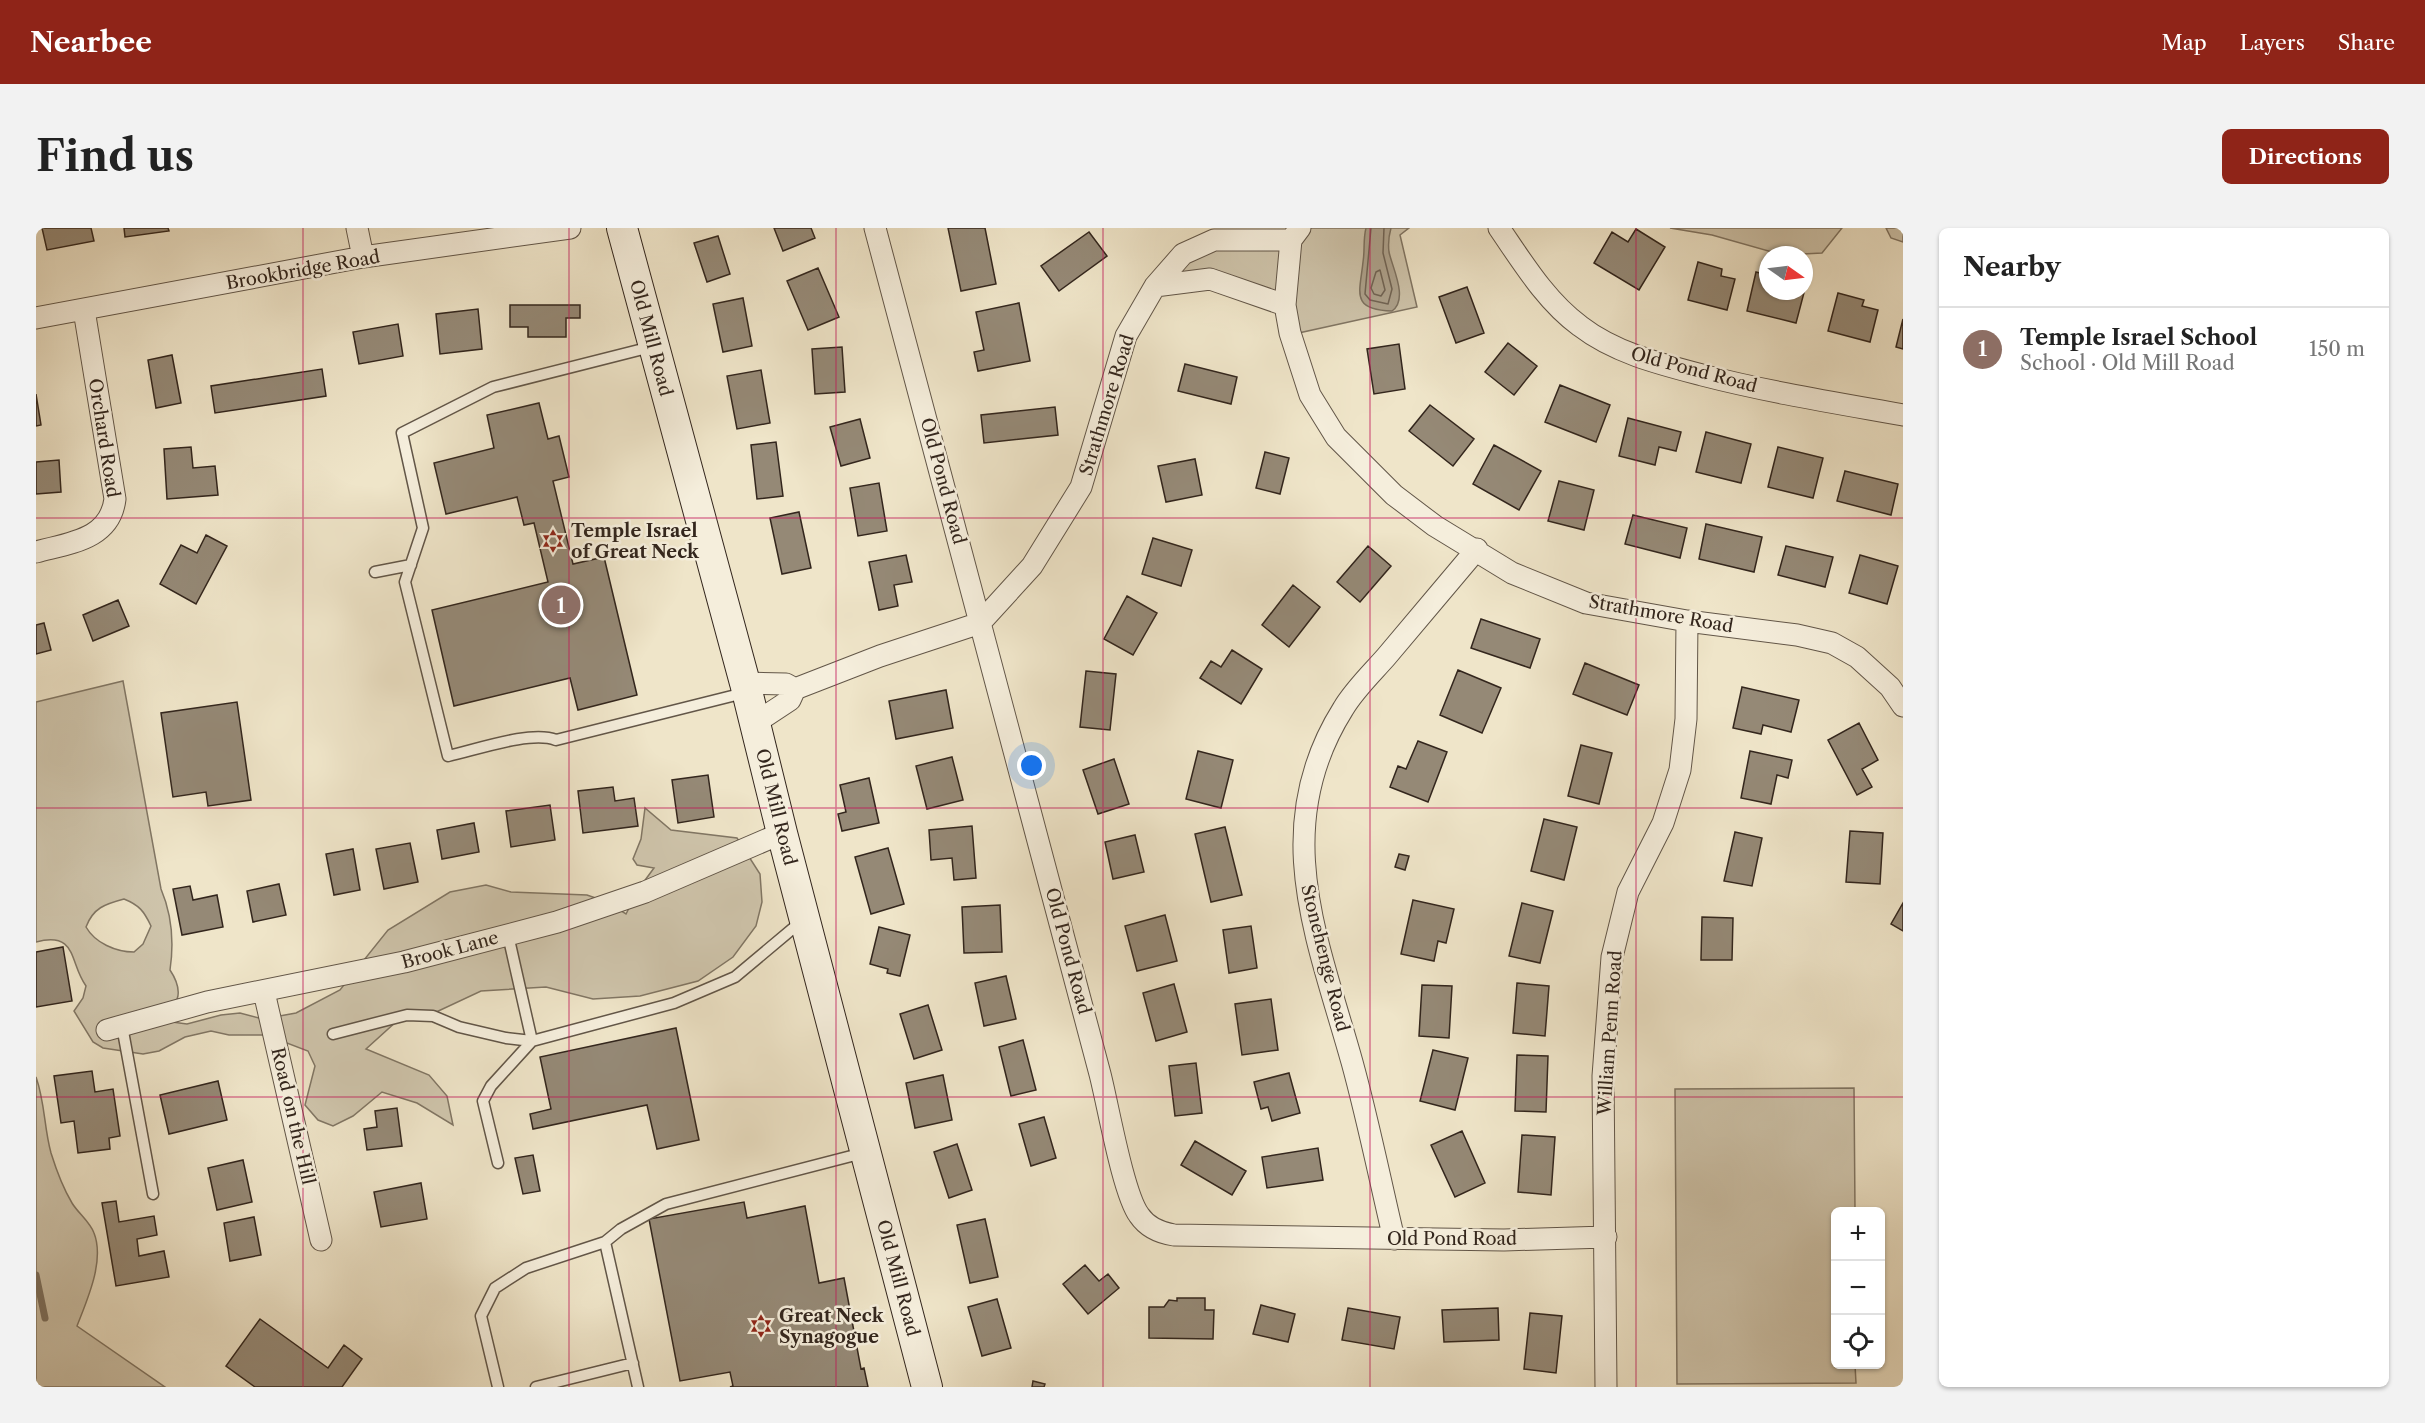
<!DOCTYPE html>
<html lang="en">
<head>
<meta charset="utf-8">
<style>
  :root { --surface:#fff; --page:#f2f2f2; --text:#222; --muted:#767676; --line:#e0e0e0; --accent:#8f2418 }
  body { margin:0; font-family:"Libre Caslon Text",serif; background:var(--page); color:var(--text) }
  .controls { position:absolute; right:18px; bottom:18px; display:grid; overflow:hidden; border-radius:9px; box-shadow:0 2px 4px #0004 }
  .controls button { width:54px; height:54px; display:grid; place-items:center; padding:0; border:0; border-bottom:2px solid var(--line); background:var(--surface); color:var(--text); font:30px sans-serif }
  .compass { position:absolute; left:1723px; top:18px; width:54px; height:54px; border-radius:50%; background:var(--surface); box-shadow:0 2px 4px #0004; rotate:104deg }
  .you { position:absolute; left:996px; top:538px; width:21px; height:21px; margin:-15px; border:4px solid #fff; border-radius:50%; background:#1a73e8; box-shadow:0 0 0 9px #1a73e833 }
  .badge { display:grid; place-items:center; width:39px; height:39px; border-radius:50%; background:var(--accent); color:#fff; font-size:20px; font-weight:700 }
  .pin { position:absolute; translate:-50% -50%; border:3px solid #fff; box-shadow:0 2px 6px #0006 }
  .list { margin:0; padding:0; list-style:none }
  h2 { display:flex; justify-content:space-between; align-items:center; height:78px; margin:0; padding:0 24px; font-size:26px }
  h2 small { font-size:20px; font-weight:400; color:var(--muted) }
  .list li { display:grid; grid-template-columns:39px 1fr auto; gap:18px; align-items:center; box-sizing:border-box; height:84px; padding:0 24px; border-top:2px solid var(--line) }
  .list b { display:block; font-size:22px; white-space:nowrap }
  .list p { margin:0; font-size:20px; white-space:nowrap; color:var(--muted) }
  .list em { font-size:20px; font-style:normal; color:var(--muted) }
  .icon { flex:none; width:33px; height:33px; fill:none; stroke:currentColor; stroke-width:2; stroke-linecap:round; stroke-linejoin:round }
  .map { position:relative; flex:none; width:1867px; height:1159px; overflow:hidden; border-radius:9px }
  header { display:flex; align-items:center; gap:36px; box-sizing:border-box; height:84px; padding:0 30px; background:var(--accent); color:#fff }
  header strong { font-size:28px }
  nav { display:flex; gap:33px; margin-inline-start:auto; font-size:21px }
  .intro { display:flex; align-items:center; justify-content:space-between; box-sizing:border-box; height:144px; padding:0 36px }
  h1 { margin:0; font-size:42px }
  .button { padding:15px 27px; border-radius:9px; background:var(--accent); color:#fff; font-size:21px; font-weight:700 }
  main { display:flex; gap:36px; padding:0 36px }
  aside { flex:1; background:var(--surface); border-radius:9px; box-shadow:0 2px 4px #0004 }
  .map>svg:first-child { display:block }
  .green { fill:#cfc5ac; stroke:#817664; stroke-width:1.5; fill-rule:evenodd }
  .water { fill:#afa48f; stroke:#7d7261; stroke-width:1.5 }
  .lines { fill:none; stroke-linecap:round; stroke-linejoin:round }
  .shore { stroke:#716556; stroke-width:1.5 }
  .stream { stroke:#7d7261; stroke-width:7 }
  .building { fill:#958976; stroke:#33261d; stroke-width:1.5 }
  .lane-casing { stroke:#625648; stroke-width:13 }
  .street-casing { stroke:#625648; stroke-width:23 }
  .secondary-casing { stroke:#33261d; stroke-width:32 }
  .lane { stroke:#f5eedc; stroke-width:10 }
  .street { stroke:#f5eedc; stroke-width:21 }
  .secondary { stroke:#f5eedc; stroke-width:30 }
  .grid { fill:none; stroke:#c2185b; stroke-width:1.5; stroke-opacity:0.55 }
  .labels { text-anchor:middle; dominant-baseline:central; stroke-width:5; stroke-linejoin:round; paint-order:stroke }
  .street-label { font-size:18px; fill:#33261d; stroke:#f5eedc }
  .poi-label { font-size:18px; font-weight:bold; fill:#33261d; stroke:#f5eedc; text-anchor:start }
</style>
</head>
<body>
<header>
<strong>Nearbee</strong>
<nav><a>Map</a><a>Layers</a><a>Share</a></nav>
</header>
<div class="intro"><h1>Find us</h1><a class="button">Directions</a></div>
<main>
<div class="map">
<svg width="1867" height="1159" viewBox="0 0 1867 1159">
  <rect width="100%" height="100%" fill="#efe5c9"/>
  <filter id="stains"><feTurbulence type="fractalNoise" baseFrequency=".00333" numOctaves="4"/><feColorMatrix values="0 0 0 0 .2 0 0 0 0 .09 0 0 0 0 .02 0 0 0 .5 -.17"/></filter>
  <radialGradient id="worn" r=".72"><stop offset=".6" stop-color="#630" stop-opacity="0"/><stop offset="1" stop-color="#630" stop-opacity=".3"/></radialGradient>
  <path class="green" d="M 1269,0 L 1373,0 L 1364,7 L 1381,79 L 1258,106 L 1257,14 Z
    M 1634,0 L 1806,0 L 1786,25 L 1747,27 L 1676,7 Z
    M 1850,0 L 1867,0 L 1867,14 L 1855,10 Z
    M 1255,12 L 1249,77 L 1141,54 L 1147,26 Z
    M 87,453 L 125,661 C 136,687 138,715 134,742 C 148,763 143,774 128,793 L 151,796 L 185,787 L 204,785 L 227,791 L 260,785 L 304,762 L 352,702 L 414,664 L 450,657 L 475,664 L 551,667 L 571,674 L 590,686 L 604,659 L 618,640 L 601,637 L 597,631 L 605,611 L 609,580 L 635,602 L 701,610 L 724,646 L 726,674 L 720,698 L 697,729 L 662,753 L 604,768 L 557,771 L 510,759 L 445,763 L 396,786 L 361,793 L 330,821 L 393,847 L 411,868 L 417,897 L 381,875 L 346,864 L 317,888 L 297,898 L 282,892 L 269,877 L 279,838 L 272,823 L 230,807 L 193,807 L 175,803 L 149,809 L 123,823 L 107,826 L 67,820 L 57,814 L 38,783 L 47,770 L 50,758 C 33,735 42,703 0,714 L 0,474 ZM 88,671 C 103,677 108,683 115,698 L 107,716 L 98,724 C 80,724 59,715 50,699 C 57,680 69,676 88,671 Z
    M 0,849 C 9,874 8,900 15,925 C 20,941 27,960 36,975 C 42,985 54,994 58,1005 C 69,1033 51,1072 41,1098 L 129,1159 L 0,1159 Z
    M 1818,860 L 1819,983 L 1800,984 L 1800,1136 L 1819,1137 L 1820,1155 L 1641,1156 L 1639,861 Z"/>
  <path class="water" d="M 1330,0 L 1355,0 C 1353,7 1352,16 1353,24 C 1356,39 1373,71 1356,83 C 1314,82 1324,64 1327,34 C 1329,22 1327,11 1330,0 Z"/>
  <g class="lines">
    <path class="shore" d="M 1335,0 L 1329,66 L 1334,72 L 1352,76 L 1356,61 L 1347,25 L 1348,0
      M 1344,42 L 1349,62 L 1345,68 L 1338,66 L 1335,60 L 1340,44 Z"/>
    <path class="stream" d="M 0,1047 L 9,1090"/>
  </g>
  <path class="building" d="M 6,0 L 55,0 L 58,13 L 11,22 Z
    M 88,0 L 132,0 L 133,3 L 89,9 Z
    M 738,0 L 775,0 L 779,10 L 747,23 Z
    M 912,0 L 949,0 L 960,56 L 925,63 Z
    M 1600,1 L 1629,19 L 1603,62 L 1558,35 L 1576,4 L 1592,14 Z
    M 1053,4 L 1071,28 L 1023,63 L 1005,38 Z
    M 682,8 L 694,46 L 671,54 L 658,15 Z
    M 1662,34 L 1686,41 L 1685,48 L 1699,51 L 1691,82 L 1652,72 Z
    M 782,40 L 803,89 L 772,102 L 751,53 Z
    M 1720,44 L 1732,47 L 1732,63 L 1768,63 L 1770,57 L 1760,95 L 1711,83 Z
    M 1431,59 L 1448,105 L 1420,115 L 1403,69 Z
    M 1802,65 L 1828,72 L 1826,78 L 1842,82 L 1834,114 L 1792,103 Z
    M 707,70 L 716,118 L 687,124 L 677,76 Z
    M 983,75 L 994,133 L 942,143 L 938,124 L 948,122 L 940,84 Z
    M 474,77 L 544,77 L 544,90 L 530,90 L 530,109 L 492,109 L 492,99 L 474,99 Z
    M 442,81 L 446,121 L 404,126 L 400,86 Z
    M 1867,91 L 1867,121 L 1860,119 Z
    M 362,96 L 367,128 L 323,136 L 317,104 Z
    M 1472,115 L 1501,138 L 1478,167 L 1449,144 Z
    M 1363,116 L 1369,161 L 1338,166 L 1331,121 Z
    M 806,119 L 809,164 L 779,166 L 776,121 Z
    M 136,127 L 145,175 L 120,180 L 112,132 Z
    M 1149,136 L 1201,149 L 1195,176 L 1142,163 Z
    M 286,141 L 290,168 L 179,185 L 175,158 Z
    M 725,142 L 734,195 L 701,201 L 691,148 Z
    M 1524,157 L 1574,177 L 1560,214 L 1509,194 Z
    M 0,166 L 5,197 L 0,198 Z
    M 503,175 L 512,211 L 523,208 L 533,249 L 517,253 L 537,336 L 568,329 L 601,467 L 542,482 L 534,450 L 418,478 L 396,382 L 512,354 L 498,295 L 488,297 L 481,269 L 410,286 L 398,235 L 458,220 L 451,187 Z
    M 1394,177 L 1438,211 L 1417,238 L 1373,203 Z
    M 1019,179 L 1022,207 L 948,215 L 945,187 Z
    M 1592,190 L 1645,204 L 1640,223 L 1623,219 L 1619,237 L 1583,228 Z
    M 824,191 L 834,230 L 805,238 L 794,199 Z
    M 1670,204 L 1715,216 L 1705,255 L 1660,244 Z
    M 740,214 L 747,268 L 721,271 L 715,217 Z
    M 1458,217 L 1505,243 L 1483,282 L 1437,256 Z
    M 155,219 L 157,240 L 179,238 L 182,267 L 131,271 L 128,221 Z
    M 1742,219 L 1787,230 L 1777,270 L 1732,259 Z
    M 1229,224 L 1253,230 L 1244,266 L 1220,260 Z
    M 1159,231 L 1166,267 L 1130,274 L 1122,238 Z
    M 23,232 L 25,264 L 0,266 L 0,234 Z
    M 1809,243 L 1862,256 L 1855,287 L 1801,273 Z
    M 1523,253 L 1558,262 L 1548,302 L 1512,293 Z
    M 843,255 L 851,303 L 822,308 L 814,260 Z
    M 763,284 L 775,340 L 746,346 L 734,290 Z
    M 1597,287 L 1651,300 L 1644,330 L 1589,316 Z
    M 1670,296 L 1726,309 L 1718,344 L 1663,331 Z
    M 170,307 L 191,318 L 160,376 L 124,356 L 145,317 L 161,325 Z
    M 1117,310 L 1156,322 L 1145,358 L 1106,346 Z
    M 1332,318 L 1355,338 L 1324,374 L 1301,354 Z
    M 1750,318 L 1797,329 L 1789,359 L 1742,347 Z
    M 870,327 L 876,354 L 858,357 L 862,378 L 843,382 L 833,334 Z
    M 1824,327 L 1862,338 L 1851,376 L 1813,365 Z
    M 1257,357 L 1284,379 L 1253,419 L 1226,397 Z
    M 1091,368 L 1121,385 L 1097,427 L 1068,411 Z
    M 82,372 L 93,398 L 57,413 L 47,387 Z
    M 1445,391 L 1504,411 L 1494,440 L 1435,420 Z
    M 8,395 L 15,422 L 0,426 L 0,397 Z
    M 1196,422 L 1226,441 L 1205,476 L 1164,450 L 1175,433 L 1185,439 Z
    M 1549,435 L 1603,457 L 1591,487 L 1537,466 Z
    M 1422,442 L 1465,460 L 1446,505 L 1404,487 Z
    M 1050,443 L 1080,446 L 1074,502 L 1044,499 Z
    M 1706,459 L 1763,472 L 1755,504 L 1727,497 L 1725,506 L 1697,500 Z
    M 910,462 L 917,500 L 860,511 L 853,473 Z
    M 201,474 L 215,572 L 172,578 L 170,564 L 137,569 L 125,485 Z
    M 1823,495 L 1842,532 L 1826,541 L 1836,559 L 1821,567 L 1792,512 Z
    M 1382,513 L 1411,524 L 1392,574 L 1354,559 L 1362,538 L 1370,541 Z
    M 1545,517 L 1576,525 L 1563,576 L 1532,568 Z
    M 1162,523 L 1197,532 L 1185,580 L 1150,571 Z
    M 1714,523 L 1756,532 L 1752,550 L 1741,547 L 1735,576 L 1705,570 Z
    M 916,529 L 927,572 L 891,581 L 880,538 Z
    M 1078,531 L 1093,576 L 1062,586 L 1047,542 Z
    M 672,547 L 678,589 L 642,595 L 636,552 Z
    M 833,550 L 843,595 L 806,603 L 802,586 L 810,584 L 804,557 Z
    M 577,559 L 579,573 L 598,570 L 602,598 L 547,605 L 542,563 Z
    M 514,577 L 519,612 L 475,619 L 470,583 Z
    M 1508,591 L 1541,599 L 1528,652 L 1495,643 Z
    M 438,595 L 443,624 L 406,631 L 401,602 Z
    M 936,598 L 940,650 L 918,652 L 916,630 L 895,632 L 893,602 Z
    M 1189,599 L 1206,667 L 1175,674 L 1159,606 Z
    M 1814,603 L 1847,605 L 1844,656 L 1810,654 Z
    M 1699,604 L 1726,610 L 1716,658 L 1688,653 Z
    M 1099,607 L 1108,644 L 1077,651 L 1069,614 Z
    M 374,615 L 382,654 L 348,661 L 340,621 Z
    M 852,620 L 868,676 L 835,686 L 819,629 Z
    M 317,621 L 324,662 L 298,667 L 290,626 Z
    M 1363,626 L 1373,628 L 1369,642 L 1359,639 Z
    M 243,656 L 250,687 L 217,694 L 211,663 Z
    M 154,658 L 157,672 L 181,667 L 187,699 L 146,707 L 137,661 Z
    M 1377,672 L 1418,681 L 1410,715 L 1402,713 L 1398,733 L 1365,726 Z
    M 1486,675 L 1517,683 L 1504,735 L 1473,728 Z
    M 1867,675 L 1867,703 L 1855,696 Z
    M 964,677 L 966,724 L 928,725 L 926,679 Z
    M 1129,687 L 1141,733 L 1101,743 L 1089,698 Z
    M 1666,689 L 1697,690 L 1696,732 L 1665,732 Z
    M 1215,698 L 1221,740 L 1193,745 L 1187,702 Z
    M 843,699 L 874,707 L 864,748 L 851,745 L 852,741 L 834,736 Z
    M 27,719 L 36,773 L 0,779 L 0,724 Z
    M 970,748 L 980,791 L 948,798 L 939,755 Z
    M 1481,755 L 1513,758 L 1509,808 L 1477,805 Z
    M 1138,756 L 1151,804 L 1120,813 L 1107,765 Z
    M 1386,757 L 1416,758 L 1413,810 L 1383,808 Z
    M 1235,771 L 1242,822 L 1206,827 L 1199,776 Z
    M 892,777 L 906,822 L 878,831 L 864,786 Z
    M 640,800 L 663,912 L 621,921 L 611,877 L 497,901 L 494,886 L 515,881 L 504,829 Z
    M 987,812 L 1000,862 L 975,868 L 963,819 Z
    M 1397,822 L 1432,830 L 1419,882 L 1384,873 Z
    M 1481,827 L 1512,828 L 1510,884 L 1479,883 Z
    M 1160,835 L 1166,885 L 1139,888 L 1133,838 Z
    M 56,843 L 59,864 L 77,861 L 84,908 L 73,910 L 74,921 L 42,925 L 38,893 L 25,895 L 18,848 Z
    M 1253,845 L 1264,885 L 1236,893 L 1232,879 L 1225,881 L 1218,854 Z
    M 907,847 L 916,892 L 879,900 L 870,855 Z
    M 182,853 L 191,892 L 133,906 L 124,867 Z
    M 361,880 L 366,918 L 331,922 L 328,901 L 341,899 L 339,883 Z
    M 1008,889 L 1020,930 L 995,938 L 983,896 Z
    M 1426,903 L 1449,955 L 1419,969 L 1395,917 Z
    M 1486,907 L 1519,909 L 1515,967 L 1482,964 Z
    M 1159,913 L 1210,943 L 1196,967 L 1145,937 Z
    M 921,916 L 936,962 L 913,970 L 898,924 Z
    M 1282,920 L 1287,952 L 1231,960 L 1226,929 Z
    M 497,927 L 504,963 L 487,966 L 479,930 Z
    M 207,932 L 216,974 L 181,982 L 172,940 Z
    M 385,955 L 391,991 L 345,999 L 338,964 Z
    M 80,973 L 83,994 L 118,988 L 121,1007 L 101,1011 L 103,1028 L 128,1023 L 133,1049 L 80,1058 L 66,975 Z
    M 708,974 L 711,990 L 769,978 L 783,1055 L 808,1050 L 825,1141 L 828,1140 L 832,1159 L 694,1159 L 697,1158 L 694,1144 L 644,1153 L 613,991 Z
    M 218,989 L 225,1027 L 194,1033 L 188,995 Z
    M 949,991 L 962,1049 L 934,1055 L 921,997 Z
    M 1049,1037 L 1063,1053 L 1072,1046 L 1083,1060 L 1052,1086 L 1027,1056 Z
    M 1141,1070 L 1169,1070 L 1169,1082 L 1178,1082 L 1177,1111 L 1113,1110 L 1113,1079 L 1128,1079 L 1133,1072 L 1141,1073 Z
    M 961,1071 L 975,1120 L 946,1128 L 932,1079 Z
    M 1225,1077 L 1259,1086 L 1252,1114 L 1217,1106 Z
    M 1312,1080 L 1364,1089 L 1358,1121 L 1306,1112 Z
    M 1462,1080 L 1463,1112 L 1408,1114 L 1406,1082 Z
    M 1494,1085 L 1526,1088 L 1520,1145 L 1488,1141 Z
    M 224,1091 L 292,1140 L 308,1117 L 326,1131 L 306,1159 L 219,1159 L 190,1138 Z
    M 997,1153 L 1009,1156 L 1008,1159 L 996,1159 Z"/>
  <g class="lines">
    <g class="lane-casing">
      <path id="lane" d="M 615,119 L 457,159 L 366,205 L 387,300 L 369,354 L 412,528 C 440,522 495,502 520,512 L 708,465
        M 339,344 L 375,337
        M 472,707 L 496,813 L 638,775 L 699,749 L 767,692
        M 86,798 L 117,966
        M 297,806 L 371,787 L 397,788 L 423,799 L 470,810 L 496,813
        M 462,935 L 447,873 L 455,858 L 496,813
        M 569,1014 L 602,1159
        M 462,1159 L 445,1088 L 459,1060 L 490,1040 L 569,1014 L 585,1001 L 630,976 L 827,925
        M 500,1159 L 597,1135"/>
    </g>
    <g class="street-casing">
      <path id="street" d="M 321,0 L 327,29
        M 839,0 L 1064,846 C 1072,877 1087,965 1103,987 C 1111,999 1125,1005 1138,1007 L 1468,1012 L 1570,1009
        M 1264,0 L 1255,12 L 1249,77 L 1254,105 L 1274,167 L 1300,209 L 1358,267 L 1399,298 L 1476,345 L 1550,375 L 1651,393 L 1761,407 L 1796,415 L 1821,429 L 1854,459 L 1867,478
        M 1463,0 C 1487,35 1510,73 1544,98 C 1579,125 1624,136 1666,147 C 1732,164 1800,175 1867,187
        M 1119,58 L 1174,51 L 1249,77
        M 0,90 L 327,29 L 534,0
        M 0,324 C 33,315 74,312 79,271 L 48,82
        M 709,455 L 750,456 L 759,461
        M 719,495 L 754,472 L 759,461 L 844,428 L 944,395 L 996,338 L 1045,259 L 1090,108 L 1119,58 L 1147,26 L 1178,12 L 1255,12
        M 228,764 L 285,1012
        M 71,802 L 171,774 L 368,734 L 521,694 L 609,664 L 746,605
        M 1358,1011 C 1344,952 1332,892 1316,834 C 1282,712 1232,600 1307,481 C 1318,462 1336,445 1350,429 C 1380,393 1411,357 1441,321
        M 1570,1159 L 1567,848 L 1576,729 L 1592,664 L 1627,595 L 1644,542 L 1650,491 L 1651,393"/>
    </g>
    <g class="secondary-casing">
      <path id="secondary" d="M 586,0 L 709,455 L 746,605 L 891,1159"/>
    </g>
    <use href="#lane" class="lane"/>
    <use href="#street" class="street"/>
    <use href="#secondary" class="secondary"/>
  </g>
  <path class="grid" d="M 267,0 L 267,1159M 533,0 L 533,1159M 800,0 L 800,1159M 1067,0 L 1067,1159M 1334,0 L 1334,1159M 1600,0 L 1600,1159M 0,290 L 1867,290M 0,580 L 1867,580M 0,869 L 1867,869"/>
  <defs>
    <g id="synagogue-bare" transform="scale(1.8)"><path d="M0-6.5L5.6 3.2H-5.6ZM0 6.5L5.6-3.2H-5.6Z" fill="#8f2418" stroke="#f5eedc" stroke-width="2.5" paint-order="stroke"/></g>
  </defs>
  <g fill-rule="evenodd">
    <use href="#synagogue-bare" x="517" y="313"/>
    <use href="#synagogue-bare" x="725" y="1098"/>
  </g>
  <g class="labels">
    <g class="street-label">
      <text transform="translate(267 42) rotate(-10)">Brookbridge Road</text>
      <text transform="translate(615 110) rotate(75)">Old Mill Road</text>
      <text transform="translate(1658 142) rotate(15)">Old Pond Road</text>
      <text transform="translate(1071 177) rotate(-73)">Strathmore Road</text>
      <text transform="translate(68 210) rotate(81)">Orchard Road</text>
      <text transform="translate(907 253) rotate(75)">Old Pond Road</text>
      <text transform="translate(1625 386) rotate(10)">Strathmore Road</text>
      <text transform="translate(740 579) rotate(76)">Old Mill Road</text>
      <text transform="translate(414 722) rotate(-15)">Brook Lane</text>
      <text transform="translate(1032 723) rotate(75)">Old Pond Road</text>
      <text transform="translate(1289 730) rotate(76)">Stonehenge Road</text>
      <text transform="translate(1574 805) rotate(-86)">William Penn Road</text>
      <text transform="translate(257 888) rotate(77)">Road on the Hill</text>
      <text x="1416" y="1011">Old Pond Road</text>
      <text transform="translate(862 1050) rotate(75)">Old Mill Road</text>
    </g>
    <g class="poi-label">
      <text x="535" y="303">Temple Israel<tspan x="535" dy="21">of Great Neck</tspan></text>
      <text x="743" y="1088">Great Neck<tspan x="743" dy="21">Synagogue</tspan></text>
    </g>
  </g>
  <rect width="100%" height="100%" filter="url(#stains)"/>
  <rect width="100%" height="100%" fill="url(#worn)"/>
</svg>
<div class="controls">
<button>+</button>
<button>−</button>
<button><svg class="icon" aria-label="locate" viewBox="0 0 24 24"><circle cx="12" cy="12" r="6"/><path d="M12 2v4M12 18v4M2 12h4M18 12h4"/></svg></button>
</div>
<svg class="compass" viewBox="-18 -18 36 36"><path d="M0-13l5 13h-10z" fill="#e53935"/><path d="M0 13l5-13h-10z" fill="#767676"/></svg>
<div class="you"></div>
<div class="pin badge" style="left:525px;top:377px;background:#8d6e63">1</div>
</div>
<aside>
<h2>Nearby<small></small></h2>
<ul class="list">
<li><span class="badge" style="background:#8d6e63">1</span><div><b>Temple Israel School</b><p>School · Old Mill Road</p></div><em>150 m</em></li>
</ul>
</aside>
</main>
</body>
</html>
